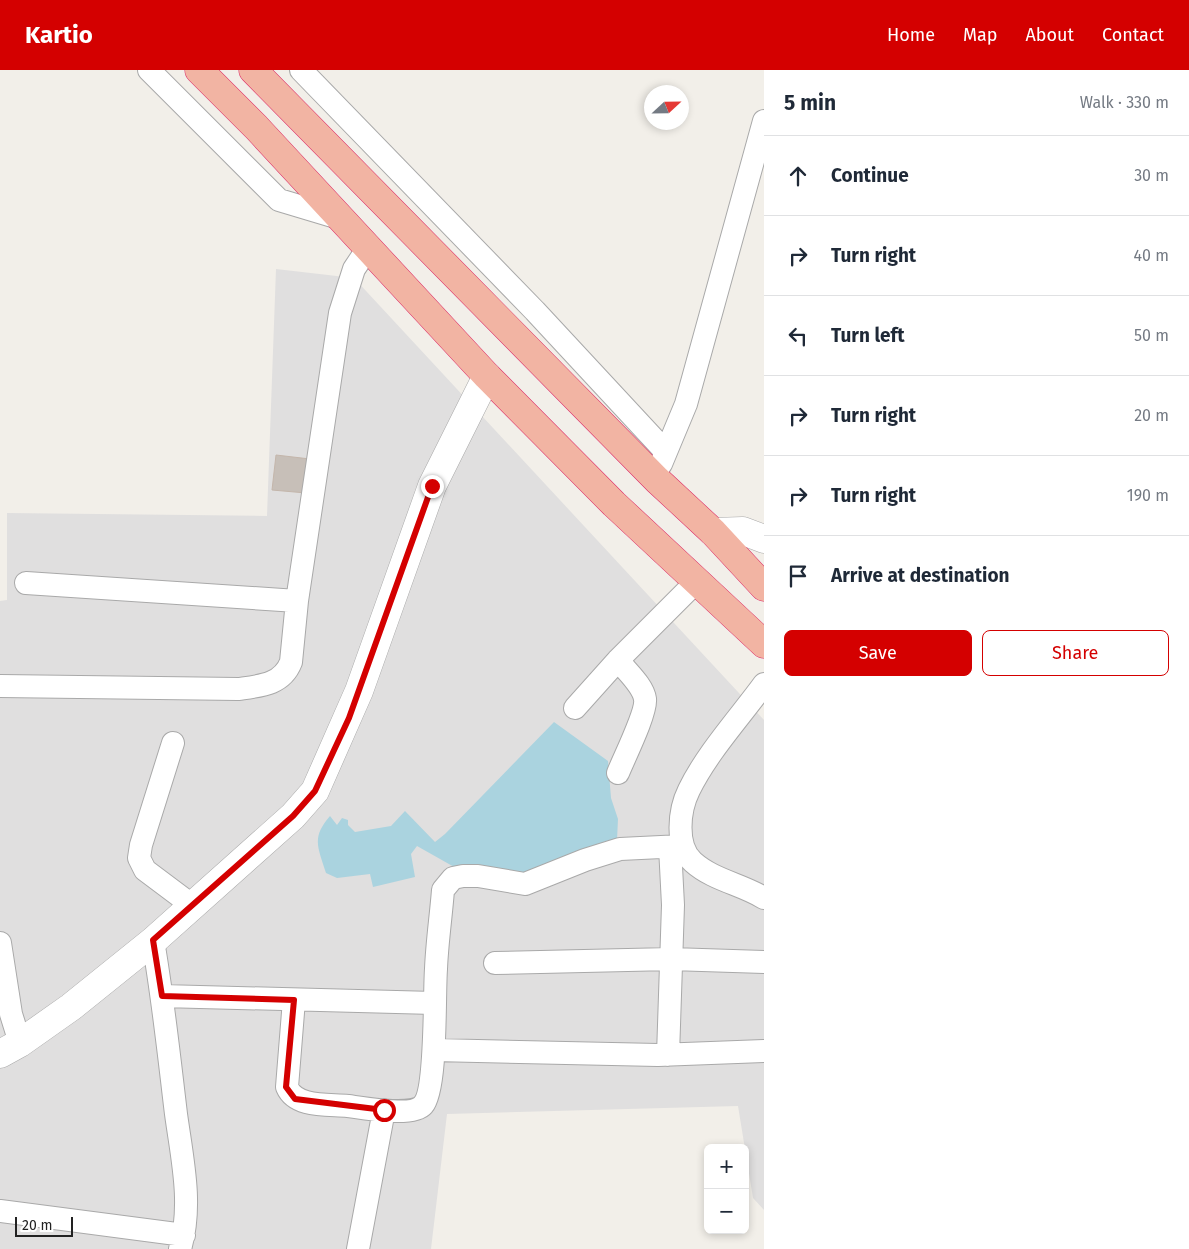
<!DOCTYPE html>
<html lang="en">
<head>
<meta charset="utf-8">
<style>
  :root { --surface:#fff; --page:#f2f2f3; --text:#1f2937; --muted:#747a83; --line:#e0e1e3; --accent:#d40000 }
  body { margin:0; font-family:"Fira Sans",sans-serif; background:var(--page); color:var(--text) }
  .controls { position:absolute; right:15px; bottom:15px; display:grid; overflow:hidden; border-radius:8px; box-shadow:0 2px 8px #0003 }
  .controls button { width:45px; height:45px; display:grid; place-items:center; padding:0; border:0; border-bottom:1px solid var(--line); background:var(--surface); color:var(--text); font:25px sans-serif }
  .compass { position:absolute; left:644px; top:15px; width:45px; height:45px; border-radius:50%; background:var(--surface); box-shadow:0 2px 8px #0003; rotate:68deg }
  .scale { position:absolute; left:15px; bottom:12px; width:58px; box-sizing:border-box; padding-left:5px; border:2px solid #222; border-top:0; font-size:14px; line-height:18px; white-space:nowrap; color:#222; -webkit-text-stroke:4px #fff; paint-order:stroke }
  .stop { position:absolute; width:15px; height:15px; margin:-11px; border:4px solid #d40000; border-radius:50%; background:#fff }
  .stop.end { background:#d40000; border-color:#fff; box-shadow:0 1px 5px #0008 }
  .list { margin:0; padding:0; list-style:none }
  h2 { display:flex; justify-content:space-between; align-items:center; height:65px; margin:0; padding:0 20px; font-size:21px }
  h2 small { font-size:16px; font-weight:400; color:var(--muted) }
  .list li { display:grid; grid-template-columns:32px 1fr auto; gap:15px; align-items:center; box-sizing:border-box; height:80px; padding:0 20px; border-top:1px solid var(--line) }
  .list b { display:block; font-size:19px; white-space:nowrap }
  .list em { font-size:16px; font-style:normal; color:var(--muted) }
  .actions { display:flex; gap:10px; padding:15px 20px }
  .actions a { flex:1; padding:11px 0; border:1px solid var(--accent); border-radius:8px; text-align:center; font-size:18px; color:var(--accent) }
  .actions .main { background:var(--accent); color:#fff }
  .icon { flex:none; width:28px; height:28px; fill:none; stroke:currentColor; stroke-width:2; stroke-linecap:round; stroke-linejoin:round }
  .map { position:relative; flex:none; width:764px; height:1179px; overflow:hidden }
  header { display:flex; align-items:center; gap:30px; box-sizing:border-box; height:70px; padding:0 25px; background:var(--accent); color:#fff }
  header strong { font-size:24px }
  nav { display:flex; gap:28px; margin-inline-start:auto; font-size:18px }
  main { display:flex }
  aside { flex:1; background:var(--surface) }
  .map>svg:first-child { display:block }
  .residential { fill:#e0dfdf }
  .water { fill:#aad3df }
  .building { fill:#c7bfb8; stroke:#c4b6ab }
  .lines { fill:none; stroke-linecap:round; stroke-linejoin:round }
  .minor-casing { stroke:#a9a9a9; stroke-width:24 }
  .tertiary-casing { stroke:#a9a9a9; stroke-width:29 }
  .trunk-casing { stroke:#dc2a67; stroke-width:29 }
  .minor { stroke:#fff; stroke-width:22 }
  .tertiary { stroke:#fff; stroke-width:28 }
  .trunk { stroke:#f2b4a3; stroke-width:28 }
  .route { stroke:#d40000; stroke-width:6 }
</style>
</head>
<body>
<header>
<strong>Kartio</strong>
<nav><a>Home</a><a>Map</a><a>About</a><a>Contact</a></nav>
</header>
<main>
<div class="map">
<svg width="764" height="1179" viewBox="0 0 764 1179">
  <rect width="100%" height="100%" fill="#f2efe9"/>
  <path class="residential" d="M 276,199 L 354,208 L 764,650 L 764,1140 L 753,1128 L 738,1036 L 447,1044 L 431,1179 L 0,1179 L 0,531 L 7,530 L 7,443 L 267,446 Z"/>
  <path class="water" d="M 554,652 L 608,691 L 611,728 L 618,749 L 617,770 L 530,808 L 456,798 L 417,776 L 411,784 L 415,807 L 373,817 L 370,804 L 337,808 L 326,803 C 318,777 311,768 330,746 L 337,755 L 342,748 L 348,750 L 348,755 L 355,762 L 391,756 L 405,741 L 435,772 L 445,764 Z"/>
  <path class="building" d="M 276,385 L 310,389 L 306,423 L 272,420 Z"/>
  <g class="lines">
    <g class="minor-casing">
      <path id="minor" d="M 149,0 L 279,130 L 339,148
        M 301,0 L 535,241 L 665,381
        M 661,394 L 686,334 L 764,51
        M 26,513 L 297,531
        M 764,614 C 740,647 707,683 689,720 C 679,740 675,776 693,792 C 713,810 741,814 764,828
        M 0,616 L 238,619 C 260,616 282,615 291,592 L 297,531 L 340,243 L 354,199 L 368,178
        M 575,638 L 618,590 L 698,510
        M 173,673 L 141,775 L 139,788 L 145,800 L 193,836
        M 618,703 C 624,688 647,642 645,629 C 643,615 626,601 618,590
        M 153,871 C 163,928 169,986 176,1044 C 182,1088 193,1135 180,1179
        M 0,873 L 11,944 L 20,973
        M 495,893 L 671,889 L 764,892
        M 162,926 L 434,933
        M 294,930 L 287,1017 C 296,1038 328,1034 348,1036 C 363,1038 413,1047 423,1035 C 437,1020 434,924 436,899 C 437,873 441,846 443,820 L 453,808 L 463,806 L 478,806 L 525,814 L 585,790 L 620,779 L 682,776
        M 434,980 L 658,985 L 764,981
        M 668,985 L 673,835 L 670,777
        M 0,1141 L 184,1165
        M 358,1179 L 384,1040"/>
    </g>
    <g class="tertiary-casing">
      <path id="tertiary" d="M 713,462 L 743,461 L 764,469
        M 0,984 L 20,973 L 71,937 L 153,871 L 293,746 L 315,721 L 359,621 L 432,416 L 487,306"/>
    </g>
    <g class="trunk-casing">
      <path id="trunk" d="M 199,0 L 256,57 L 487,306 L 614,434 L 764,574
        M 253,0 L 657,410 L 713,462 L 764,517"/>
    </g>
    <use href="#minor" class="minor"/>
    <use href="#tertiary" class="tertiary"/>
    <use href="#trunk" class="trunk"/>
  </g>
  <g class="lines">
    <path class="route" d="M 384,1040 L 295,1029 L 286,1017 L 294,930 L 162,926 L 153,870 L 293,746 L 315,721 L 349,648 L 432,416"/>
  </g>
</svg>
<div class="controls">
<button>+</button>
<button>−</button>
</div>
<svg class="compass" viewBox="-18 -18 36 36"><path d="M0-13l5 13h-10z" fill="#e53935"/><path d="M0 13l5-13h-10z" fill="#747a83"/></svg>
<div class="scale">20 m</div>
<div class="stop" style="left:384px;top:1040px"></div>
<div class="stop end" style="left:432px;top:416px"></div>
</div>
<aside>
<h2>5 min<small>Walk · 330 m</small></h2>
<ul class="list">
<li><svg class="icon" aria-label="ahead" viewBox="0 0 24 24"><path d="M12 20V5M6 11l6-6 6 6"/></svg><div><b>Continue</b></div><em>30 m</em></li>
<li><svg class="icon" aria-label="right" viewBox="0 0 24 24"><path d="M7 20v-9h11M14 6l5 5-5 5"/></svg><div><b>Turn right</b></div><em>40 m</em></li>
<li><svg class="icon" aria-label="left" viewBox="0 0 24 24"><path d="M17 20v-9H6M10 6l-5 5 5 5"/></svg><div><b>Turn left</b></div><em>50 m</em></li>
<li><svg class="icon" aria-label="right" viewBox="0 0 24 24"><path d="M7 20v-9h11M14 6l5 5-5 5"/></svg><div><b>Turn right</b></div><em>20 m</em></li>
<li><svg class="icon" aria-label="right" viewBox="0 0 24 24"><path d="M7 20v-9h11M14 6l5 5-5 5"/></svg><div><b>Turn right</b></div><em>190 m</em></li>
<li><svg class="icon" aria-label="arrive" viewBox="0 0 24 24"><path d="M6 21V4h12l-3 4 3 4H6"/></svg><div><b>Arrive at destination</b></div></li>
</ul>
<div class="actions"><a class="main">Save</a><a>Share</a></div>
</aside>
</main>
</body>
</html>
